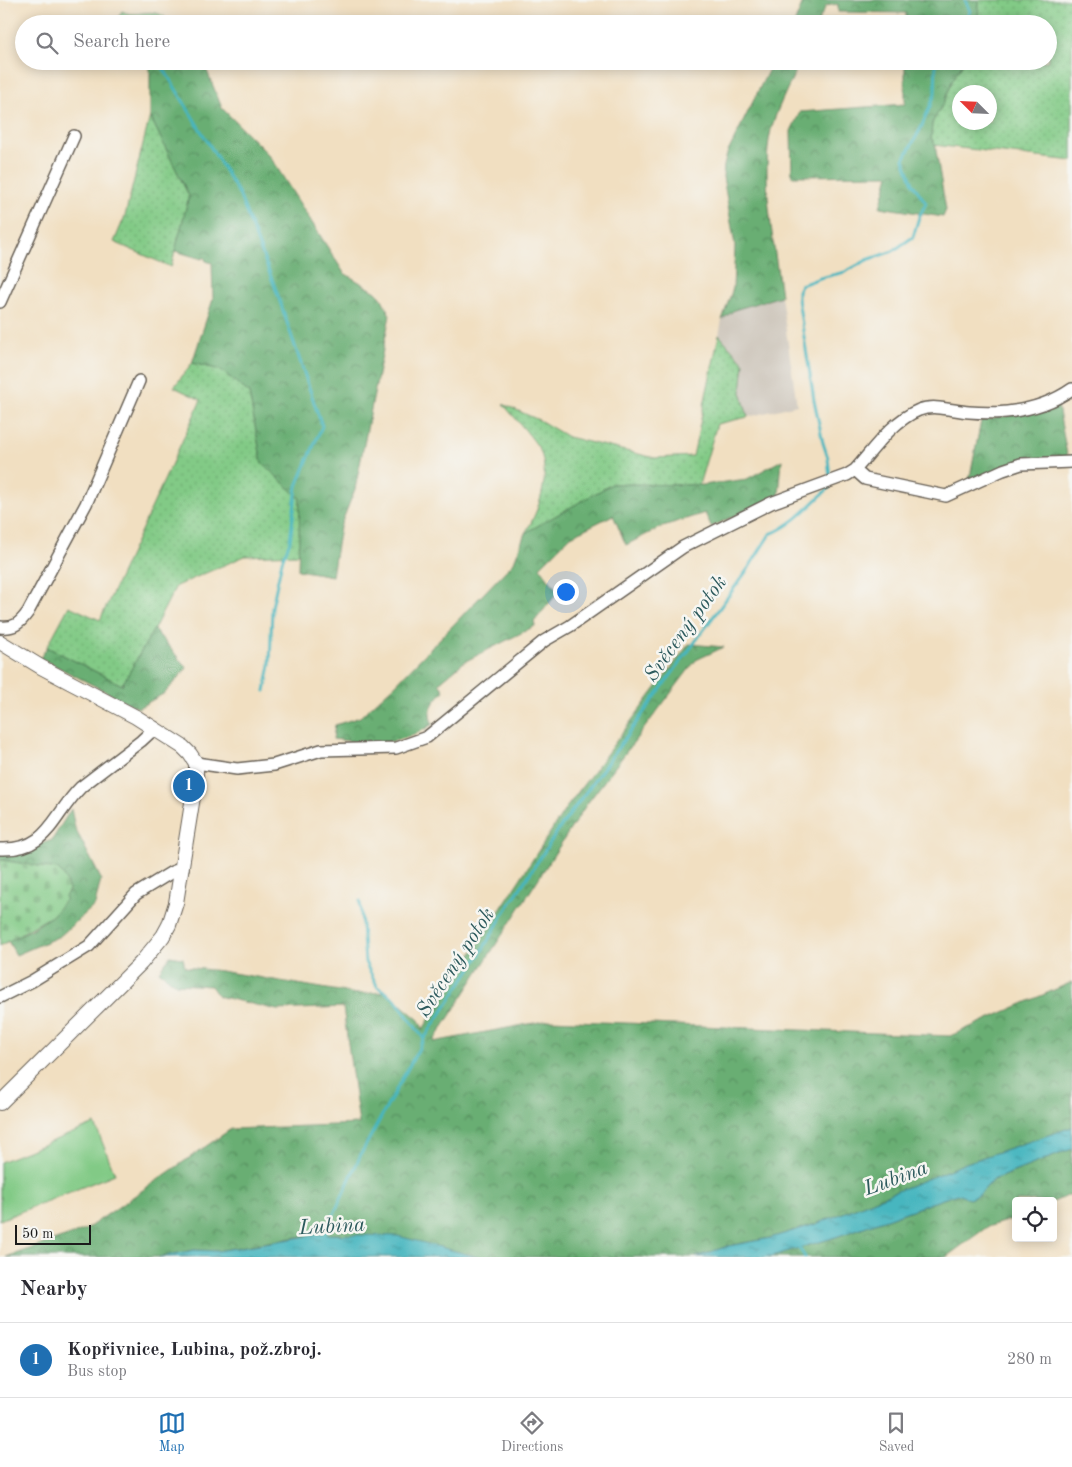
<!DOCTYPE html>
<html lang="en">
<head>
<meta charset="utf-8">
<style>
  :root { --surface:#fff; --page:#f7f7f7; --text:#2b2b33; --muted:#7c7c81; --line:#e1e1e2; --accent:#1f6fb2 }
  body { margin:0; font-family:"Old Standard TT",serif; background:var(--page); color:var(--text) }
  .controls { position:absolute; right:15px; bottom:15px; display:grid; overflow:hidden; border-radius:5px; box-shadow:0 2px 12px #0003 }
  .controls button { width:45px; height:45px; display:grid; place-items:center; padding:0; border:0; border-bottom:1px solid var(--line); background:var(--surface); color:var(--text); font:25px sans-serif }
  .compass { position:absolute; left:952px; top:85px; width:45px; height:45px; border-radius:50%; background:var(--surface); box-shadow:0 2px 12px #0003; rotate:294deg }
  .scale { position:absolute; left:15px; bottom:12px; width:76px; box-sizing:border-box; padding-left:5px; border:2px solid #1c1c1c; border-top:0; font-size:14px; line-height:18px; white-space:nowrap; color:#1c1c1c; -webkit-text-stroke:4px #f6f6f2; paint-order:stroke }
  .you { position:absolute; left:565px; top:591px; width:18px; height:18px; margin:-12px; border:4px solid #fff; border-radius:50%; background:#1a73e8; box-shadow:0 0 0 8px #1a73e833 }
  .badge { display:grid; place-items:center; width:32px; height:32px; border-radius:50%; background:var(--accent); color:#fff; font-size:16px; font-weight:700 }
  .pin { position:absolute; translate:-50% -50%; border:2px solid #fff; box-shadow:0 1px 5px #0006 }
  .list { margin:0; padding:0; list-style:none }
  h2 { display:flex; justify-content:space-between; align-items:center; height:65px; margin:0; padding:0 20px; font-size:21px }
  h2 small { font-size:16px; font-weight:400; color:var(--muted) }
  .list li { display:grid; grid-template-columns:32px 1fr auto; gap:15px; align-items:center; box-sizing:border-box; height:75px; padding:0 20px; border-top:1px solid var(--line) }
  .list b { display:block; font-size:19px; white-space:nowrap }
  .list p { margin:0; font-size:16px; white-space:nowrap; color:var(--muted) }
  .list em { font-size:16px; font-style:normal; color:var(--muted) }
  .icon { flex:none; width:28px; height:28px; fill:none; stroke:currentColor; stroke-width:2; stroke-linecap:round; stroke-linejoin:round }
  .map { position:relative; flex:none; width:1072px; height:1257px; overflow:hidden }
  .search { position:absolute; background:var(--surface); box-shadow:0 2px 12px #0003; left:15px; right:15px; top:15px; height:55px; display:flex; align-items:center; gap:12px; box-sizing:border-box; padding:0 18px; border-radius:28px; color:var(--muted); font-size:19px }
  .sheet { height:140px; background:var(--surface) }
  nav { display:flex; justify-content:space-around; align-items:center; box-sizing:border-box; height:70px; border-top:1px solid var(--line); background:var(--surface); font-size:14px; color:var(--muted) }
  nav a { display:grid; justify-items:center; gap:2px }
  nav .on { color:var(--accent) }
  .map>svg:first-child { display:block }
  .industrial { fill:#cbc3b8 }
  .grass { fill:url(#grass-dots); stroke:#4f7351; fill-rule:evenodd }
  .forest { fill:url(#forest-crowns); stroke:#426548 }
  .cemetery { fill:url(#cemetery-stones); stroke:#4f7351 }
  .garden { fill:#82ca86; stroke:#4f7351 }
  .water { fill:url(#water-ripples); stroke:#32696e }
  .lines { fill:none; stroke-linecap:round; stroke-linejoin:round }
  .stream { stroke:#47b6bf; stroke-width:3 }
  .minor-casing { stroke:#676056; stroke-width:14 }
  .tertiary-casing { stroke:#676056; stroke-width:16 }
  .minor { stroke:#fff; stroke-width:11 }
  .tertiary { stroke:#fff; stroke-width:14 }
  .labels { text-anchor:middle; dominant-baseline:central; stroke-width:5; stroke-linejoin:round; paint-order:stroke }
  .water-label { font-size:21px; font-style:italic; fill:#2d5a5d; stroke:#f6f6f2 }
</style>
</head>
<body>
<div class="map">
<svg width="1072" height="1257" viewBox="0 0 1072 1257">
  <defs>
    <pattern id="grass-dots" width="8" height="8" patternUnits="userSpaceOnUse" patternTransform="scale(1.25)"><rect width="8" height="8" fill="#82ca86"/><path d="M2 2h.1M6 6h.1" fill="none" stroke="#70ad73" stroke-width="1.8" stroke-linecap="round"/></pattern>
    <pattern id="forest-crowns" width="20" height="18" patternUnits="userSpaceOnUse" patternTransform="scale(1.25)"><rect width="20" height="18" fill="#69ae73"/><path d="M2 6a3 3 0 1 1 6 0M12 15a3 3 0 1 1 6 0" fill="none" stroke="#568d5e"/></pattern>
    <pattern id="cemetery-stones" width="16" height="16" patternUnits="userSpaceOnUse" patternTransform="scale(1.25)"><rect width="16" height="16" fill="#82ca86"/><path d="M2 7V4a2 2 0 0 1 4 0v3zM10 15v-3a2 2 0 0 1 4 0v3z" fill="#70ad73"/></pattern>
    <pattern id="water-ripples" width="26" height="14" patternUnits="userSpaceOnUse" patternTransform="scale(1.25)"><rect width="26" height="14" fill="#47b6bf"/><path d="M2 4q2-2 4 0t4 0M15 11q2-2 4 0t4 0" fill="none" stroke="#3a939a"/></pattern>
  </defs>
  <rect width="100%" height="100%" fill="#f6f6f2"/>
  <filter id="ink" filterUnits="userSpaceOnUse"><feTurbulence type="fractalNoise" baseFrequency=".02" numOctaves="2"/><feDisplacementMap in="SourceGraphic" scale="10" xChannelSelector="R" yChannelSelector="G"/><feConvolveMatrix kernelMatrix="1 2 1 2 8 2 1 2 1" color-interpolation-filters="sRGB"/></filter>
  <filter id="wash" filterUnits="userSpaceOnUse"><feTurbulence type="fractalNoise" baseFrequency=".0096" numOctaves="4" result="noise"/><feDisplacementMap in="SourceGraphic" scale="20" xChannelSelector="R" yChannelSelector="G"/><feGaussianBlur stdDeviation="1.12" result="paint"/><feColorMatrix in="noise" values="0 0 0 0 0 0 0 0 0 0 0 0 0 0 0 0 0 1.4 0 .05"/><feComposite in="paint" operator="in"/></filter>
  <g filter="url(#wash)">
    <rect width="100%" height="100%" fill="#f1dfc1"/>
    <path class="industrial" d="M 781,296 L 797,405 L 748,417 L 741,392 L 744,363 L 719,335 L 722,320 L 734,310 Z"/>
    <path class="grass" d="M 979,0 L 1072,0 L 1072,161 L 934,145 L 931,137 L 932,123 L 943,104 L 952,81 L 964,61 L 1048,61 L 1048,24 L 978,24 ZM 960,92 L 990,92 L 990,122 L 960,122 Z
      M 122,11 C 133,18 147,9 159,14 C 164,15 169,21 173,24 L 123,24 L 117,20 Z
      M 150,116 L 189,196 L 171,267 L 114,242 L 125,216 Z
      M 719,335 L 744,363 L 741,392 L 748,417 L 717,424 L 699,485 L 612,484 L 525,533 C 539,511 550,479 541,453 C 538,443 511,414 503,404 L 541,421 L 568,437 L 655,458 L 693,456 Z
      M 192,363 L 221,370 L 249,393 L 262,463 L 300,497 L 299,554 L 245,556 L 176,586 L 154,629 L 122,685 L 47,647 L 69,606 L 100,620 L 201,400 L 174,387 Z"/>
    <path class="forest" d="M 804,0 L 979,0 L 978,24 L 906,24 L 906,13 L 838,12 L 838,4 L 826,6 L 817,24 L 794,24 Z
      M 154,61 L 203,61 L 222,108 L 269,155 L 344,273 L 376,292 L 381,297 L 390,315 L 355,489 L 340,527 L 332,576 L 298,570 L 300,498 L 262,463 L 249,393 L 221,370 L 192,363 L 213,299 L 212,263 L 206,261 L 204,257 L 202,259 L 175,251 L 189,196 L 150,116 L 150,67 Z
      M 773,61 L 800,61 C 791,83 772,116 769,140 C 762,188 775,248 781,296 L 734,310 L 722,320 L 733,288 L 735,245 L 723,177 L 724,166 L 727,154 Z
      M 905,61 L 964,61 L 952,81 L 943,104 L 932,123 L 931,137 L 935,145 L 946,210 L 943,217 L 880,207 L 889,175 L 792,176 L 791,131 L 800,112 L 905,104 Z
      M 1058,406 L 1068,460 L 1019,463 L 969,482 L 981,421 Z
      M 782,460 L 779,495 L 711,527 L 705,513 L 663,526 L 626,545 L 613,515 L 571,536 L 540,567 L 558,592 L 534,622 L 535,626 L 464,662 L 439,683 L 444,691 C 435,700 425,711 433,724 C 395,748 375,744 333,739 L 335,725 L 360,717 L 395,685 L 514,562 L 525,533 L 612,484 L 703,485 L 747,479 Z
      M 154,629 L 187,668 L 165,693 L 138,708 L 40,658 L 47,647 L 122,685 Z
      M 689,644 L 724,647 L 696,660 L 586,805 L 433,1042 L 550,1020 L 950,1036 L 1072,982 L 1072,1127 L 966,1163 L 816,1224 L 770,1238 L 728,1246 L 696,1257 L 478,1257 L 338,1234 L 309,1235 L 217,1251 L 194,1250 L 159,1257 L 6,1257 L 85,1230 L 231,1129 L 359,1124 L 343,1007 L 277,1010 L 218,996 L 211,986 L 176,984 L 159,971 L 170,956 L 183,958 L 185,967 L 221,971 L 357,994 L 386,992 L 419,1020 L 423,1029 L 566,808 Z
      M 71,809 L 75,828 L 101,879 L 95,905 L 60,936 L 16,955 L 8,941 L 32,929 L 53,915 L 69,890 C 66,881 64,874 57,869 L 0,860 L 0,853 L 14,854 L 52,840 Z
      M 1072,1149 L 1072,1194 L 1053,1202 L 1016,1201 L 1016,1218 L 987,1227 L 946,1257 L 769,1257 L 833,1238 L 957,1194 L 969,1199 L 979,1195 L 993,1180 Z"/>
    <path class="cemetery" d="M 0,860 L 57,869 C 64,874 66,881 69,890 L 64,898 L 66,899 L 53,915 L 0,946 Z"/>
    <path class="garden" d="M 95,1124 L 115,1174 L 0,1220 L 0,1162 Z"/>
    <path class="water" d="M 1072,1127 L 1072,1149 L 993,1180 L 979,1195 L 969,1199 L 957,1194 L 833,1238 L 769,1257 L 696,1257 L 728,1246 L 770,1238 L 816,1224 L 966,1163 Z
      M 320,1234 L 398,1236 L 478,1257 L 159,1257 L 194,1250 L 217,1251 Z"/>
    <g class="lines">
      <path class="stream" d="M 135,20 L 137,24
        M 963,24 L 970,11 L 965,0
        M 159,61 L 239,194 L 275,287 L 322,426 L 297,486 L 290,541 L 282,561 L 272,607 L 270,665 L 265,691
        M 830,479 L 828,458 L 823,443 L 814,400 L 798,299 L 798,291 L 801,285 L 820,278 L 845,272 L 867,260 L 893,251 L 913,237 L 919,217 L 926,203 L 913,184 L 904,159 L 921,128 L 935,94 L 936,61
        M 360,901 L 365,962 L 377,986 L 395,999 L 424,1039
        M 323,1238 L 362,1152 L 424,1039 L 479,956 L 504,913 L 559,829 L 748,569 L 770,534 C 792,526 812,504 829,488 L 829,485
        M 797,1245 L 805,1257"/>
    </g>
  </g>
  <g filter="url(#ink)">
    <g class="lines">
      <g class="minor-casing">
        <path id="minor" d="M 0,302 L 74,136
          M 855,470 L 865,479 L 946,496 L 1003,470 L 1021,464 L 1072,462
          M 0,627 C 14,629 20,623 28,612 L 86,504 L 139,381
          M 196,763 L 237,769 L 274,765 L 321,750 L 396,748 L 427,737 L 544,641 L 570,626 L 683,547 L 771,503 L 847,475 L 855,470 C 873,450 892,421 919,410 C 935,404 953,411 969,412 C 1005,415 1042,410 1072,389
          M 0,849 C 49,851 52,816 81,787 L 141,741 L 155,728
          M 0,997 L 32,981 L 89,946 L 136,894 L 172,872 L 183,868"/>
      </g>
      <g class="tertiary-casing">
        <path id="tertiary" d="M 0,642 L 41,667 L 136,717 L 183,747 L 190,754 L 196,763 L 196,778 L 176,903 L 169,925 L 163,936 L 141,963 L 0,1103"/>
      </g>
      <use href="#minor" class="minor"/>
      <use href="#tertiary" class="tertiary"/>
    </g>
  </g>
  <g class="labels">
    <g class="water-label">
      <text transform="translate(686 629) rotate(-54)">Svěcený potok</text>
      <text transform="translate(456 963) rotate(-57)">Svěcený potok</text>
      <text transform="translate(896 1179) rotate(-20)">Lubina</text>
      <text transform="translate(332 1227) rotate(-3)">Lubina</text>
    </g>
  </g>
</svg>
<div class="controls">
<button><svg class="icon" aria-label="locate" viewBox="0 0 24 24"><circle cx="12" cy="12" r="6"/><path d="M12 2v4M12 18v4M2 12h4M18 12h4"/></svg></button>
</div>
<svg class="compass" viewBox="-18 -18 36 36"><path d="M0-13l5 13h-10z" fill="#e53935"/><path d="M0 13l5-13h-10z" fill="#7c7c81"/></svg>
<div class="scale">50 m</div>
<div class="you"></div>
<div class="pin badge" style="left:189px;top:786px">1</div>
<div class="search"><svg class="icon" aria-label="search" viewBox="0 0 24 24"><circle cx="10" cy="10" r="6"/><path d="M15 15l6 6"/></svg>Search here</div>
</div>
<section class="sheet">
<h2>Nearby<small></small></h2>
<ul class="list">
<li><span class="badge">1</span><div><b>Kopřivnice, Lubina, pož.zbroj.</b><p>Bus stop</p></div><em>280 m</em></li>
</ul>
</section>
<nav>
<a class="on"><svg class="icon" aria-label="map" viewBox="0 0 24 24"><path d="M3 6l6-2 6 2 6-2v14l-6 2-6-2-6 2zM9 4v14M15 6v14"/></svg>Map</a>
<a><svg class="icon" aria-label="directions" viewBox="0 0 24 24"><path d="M12 3l9 9-9 9-9-9zM9 14v-3h6M13 9l2 2-2 2"/></svg>Directions</a>
<a><svg class="icon" aria-label="saved" viewBox="0 0 24 24"><path d="M7 4h10v16l-5-4-5 4z"/></svg>Saved</a>
</nav>
</body>
</html>
